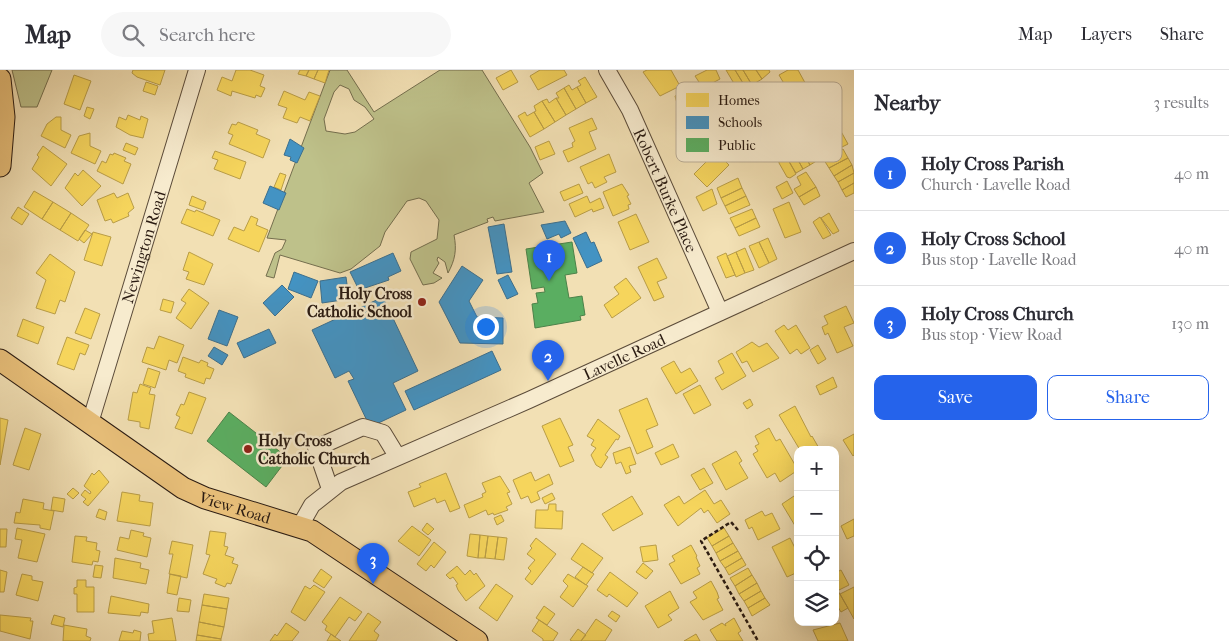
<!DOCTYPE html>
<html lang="en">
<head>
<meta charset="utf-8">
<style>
  :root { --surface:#fff; --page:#f7f7f7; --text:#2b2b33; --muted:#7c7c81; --line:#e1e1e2; --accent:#2563eb }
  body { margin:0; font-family:"IM FELL French Canon",serif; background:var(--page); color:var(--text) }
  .controls { position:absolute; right:15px; bottom:15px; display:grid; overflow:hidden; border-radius:10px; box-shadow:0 5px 20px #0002 }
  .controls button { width:45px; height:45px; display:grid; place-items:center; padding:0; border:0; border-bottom:1px solid var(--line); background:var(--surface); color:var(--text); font:25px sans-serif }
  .you { position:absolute; left:485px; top:256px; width:18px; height:18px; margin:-12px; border:4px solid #fff; border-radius:50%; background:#1a73e8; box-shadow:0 0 0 8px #1a73e833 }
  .badge { display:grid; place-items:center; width:32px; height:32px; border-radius:50%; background:var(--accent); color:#fff; font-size:16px; font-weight:700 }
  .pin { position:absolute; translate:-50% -41px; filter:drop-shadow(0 1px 2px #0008) }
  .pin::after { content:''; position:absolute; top:26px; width:18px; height:15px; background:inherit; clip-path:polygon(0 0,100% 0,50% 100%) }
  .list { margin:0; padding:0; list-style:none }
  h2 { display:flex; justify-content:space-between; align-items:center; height:65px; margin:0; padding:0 20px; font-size:21px }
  h2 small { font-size:16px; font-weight:400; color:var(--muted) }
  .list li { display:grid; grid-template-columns:32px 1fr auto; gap:15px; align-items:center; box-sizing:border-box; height:75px; padding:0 20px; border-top:1px solid var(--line) }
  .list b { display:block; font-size:19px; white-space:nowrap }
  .list p { margin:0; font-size:16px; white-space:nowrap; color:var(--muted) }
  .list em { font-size:16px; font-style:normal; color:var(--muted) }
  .actions { display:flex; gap:10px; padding:15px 20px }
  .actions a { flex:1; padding:11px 0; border:1px solid var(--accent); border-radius:10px; text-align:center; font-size:18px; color:var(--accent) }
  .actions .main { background:var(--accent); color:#fff }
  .icon { flex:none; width:28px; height:28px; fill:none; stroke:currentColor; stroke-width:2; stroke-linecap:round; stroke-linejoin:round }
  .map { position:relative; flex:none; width:854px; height:571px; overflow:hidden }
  header { display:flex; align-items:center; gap:30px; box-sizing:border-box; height:70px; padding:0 25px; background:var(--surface); border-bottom:1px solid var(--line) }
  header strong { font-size:24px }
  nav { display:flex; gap:28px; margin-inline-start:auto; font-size:18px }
  .search { width:350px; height:45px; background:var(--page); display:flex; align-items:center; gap:12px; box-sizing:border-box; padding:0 18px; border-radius:28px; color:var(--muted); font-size:19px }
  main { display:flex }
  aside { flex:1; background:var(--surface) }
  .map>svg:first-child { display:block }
  .green { fill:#bec18a; stroke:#746e4e; fill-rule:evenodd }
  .homes { fill:#f6d55c; stroke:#b99d46 }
  .schools { fill:#4393c3; stroke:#3c6f8e }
  .public { fill:#5aae61; stroke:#4c8249 }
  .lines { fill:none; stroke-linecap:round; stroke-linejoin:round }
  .minor-casing { stroke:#5c4c3a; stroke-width:18 }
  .major-casing { stroke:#2a1b12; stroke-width:23 }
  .path { stroke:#2a1b12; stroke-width:2.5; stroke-dasharray:4 2.5; stroke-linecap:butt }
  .minor { stroke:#f7ebce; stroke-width:16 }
  .major { stroke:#e9c07a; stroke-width:21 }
  .poi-dot { fill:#8f2418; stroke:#f7ebce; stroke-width:2 }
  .labels { text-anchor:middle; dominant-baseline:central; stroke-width:5; stroke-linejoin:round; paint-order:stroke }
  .street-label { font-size:16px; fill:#2a1b12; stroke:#f7ebce }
  .poi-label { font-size:16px; font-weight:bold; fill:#2a1b12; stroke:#f7ebce; text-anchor:end }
  .key { fill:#f7ebce; stroke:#baad96; stroke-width:1 }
  .key-label { font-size:14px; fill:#2a1b12 }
</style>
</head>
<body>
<header>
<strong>Map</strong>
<div class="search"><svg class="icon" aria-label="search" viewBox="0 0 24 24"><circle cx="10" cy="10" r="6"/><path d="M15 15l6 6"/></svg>Search here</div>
<nav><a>Map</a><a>Layers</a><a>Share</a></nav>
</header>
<main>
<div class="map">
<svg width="854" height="571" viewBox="0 0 854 571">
  <rect width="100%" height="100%" fill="#f2e0b4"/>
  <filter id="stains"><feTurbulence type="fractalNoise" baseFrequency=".004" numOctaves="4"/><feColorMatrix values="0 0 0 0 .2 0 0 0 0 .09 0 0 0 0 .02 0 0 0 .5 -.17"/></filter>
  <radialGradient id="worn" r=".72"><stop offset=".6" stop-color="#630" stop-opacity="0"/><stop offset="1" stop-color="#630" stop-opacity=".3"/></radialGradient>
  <path class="green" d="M 12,0 L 52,0 L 37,37 L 21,37 Z
    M 330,0 L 347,0 L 374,42 L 440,0 L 482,0 L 530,77 L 543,103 L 529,113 L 544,142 L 495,151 L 493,147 L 487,149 L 488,152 L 454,165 C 457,180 455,190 448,203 L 445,192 L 438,187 L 437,190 L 439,193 L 433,203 L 442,208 L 434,213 L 423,215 L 410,189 L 411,182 L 437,169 L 439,150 L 426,131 L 419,128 L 407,131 L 385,162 L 380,176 L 351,199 L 340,203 L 280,185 L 274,208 L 266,206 L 275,183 L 282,179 L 286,170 L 267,168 ZM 340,15 L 349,19 L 354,30 L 365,37 L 374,49 L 355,62 L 345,64 L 326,61 L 324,49 L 334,22 Z"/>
  <path class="homes" d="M 133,0 L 165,0 L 160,15 L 137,7 L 132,3 Z
    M 236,0 L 250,0 L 264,5 L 260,16 L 265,18 L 261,27 L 256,25 L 255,28 L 232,21 L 231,26 L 217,20 L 222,7 L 232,11 Z
    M 300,0 L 309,0 L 306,6 L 298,4 Z
    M 309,0 L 318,0 L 314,9 L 306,6 Z
    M 318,0 L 329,0 L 325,13 L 314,9 Z
    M 511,0 L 518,12 L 503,20 L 496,8 Z
    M 540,0 L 564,0 L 567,5 L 538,20 L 530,6 Z
    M 647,0 L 671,0 L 680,16 L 660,26 L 643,2 Z
    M 707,0 L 716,0 L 720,9 L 703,18 L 695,6 Z
    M 726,0 L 735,0 L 746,18 L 739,22 Z
    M 735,0 L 743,0 L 752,15 L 746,18 Z
    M 743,0 L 756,0 L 762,9 L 752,15 Z
    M 756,0 L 769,0 L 770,2 L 762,9 Z
    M 788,0 L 798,0 L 809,20 L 793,29 L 779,5 Z
    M 74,5 L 91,11 L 80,40 L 64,34 Z
    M 585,7 L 597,27 L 586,33 L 577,17 L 581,15 L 578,11 Z
    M 146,12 L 158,16 L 155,25 L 143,21 Z
    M 569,15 L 572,20 L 577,17 L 586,33 L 576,39 L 564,18 Z
    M 702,15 L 709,32 L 705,33 L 708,41 L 682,52 L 675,26 Z
    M 564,18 L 576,39 L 566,45 L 556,28 L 559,28 L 556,23 Z
    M 284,21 L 305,30 L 309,22 L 320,26 L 310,51 L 300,47 L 297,53 L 283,48 L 287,38 L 278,35 Z
    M 556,28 L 566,45 L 555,52 L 542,31 L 547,29 L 549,33 Z
    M 542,31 L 555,52 L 544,59 L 534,42 L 536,41 L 534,36 Z
    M 87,37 L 94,39 L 90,49 L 84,46 Z
    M 525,42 L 527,46 L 534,42 L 544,59 L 530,67 L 518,46 Z
    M 128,45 L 140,50 L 141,46 L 148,49 L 143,68 L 130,65 L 116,57 L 119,47 L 126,50 Z
    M 56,47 L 61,47 L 61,60 L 71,65 L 65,78 L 41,66 L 47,54 Z
    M 592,48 L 597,59 L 589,62 L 596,79 L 568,92 L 563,81 L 573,77 L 572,73 L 575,71 L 569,58 Z
    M 238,52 L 258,60 L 256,64 L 270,70 L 263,88 L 229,74 L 233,65 L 228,63 L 232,54 L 236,55 Z
    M 838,56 L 848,74 L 842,77 L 839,77 L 830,61 Z
    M 90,63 L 90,76 L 101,81 L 95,94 L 71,83 L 79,66 Z
    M 549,71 L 555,84 L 540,90 L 535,77 Z
    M 807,72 L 818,90 L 810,95 L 800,77 Z
    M 126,73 L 138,78 L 135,85 L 123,80 Z
    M 43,76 L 67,94 L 51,116 L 32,99 L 39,87 L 37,85 Z
    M 800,77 L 810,95 L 803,99 L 793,81 Z
    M 843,79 L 848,88 L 829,98 L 824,90 Z
    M 215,81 L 246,92 L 240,109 L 214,99 L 218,90 L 212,88 Z
    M 793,81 L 803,99 L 796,103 L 785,85 Z
    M 716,82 L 729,95 L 707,117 L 694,104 Z
    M 114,83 L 126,88 L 124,91 L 131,94 L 123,114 L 97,101 L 102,91 L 106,93 L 110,84 L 113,85 Z
    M 609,84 L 616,102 L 604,107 L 607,112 L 595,118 L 592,112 L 588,114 L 580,97 Z
    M 786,86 L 796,104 L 790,108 L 787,107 L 779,93 L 779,91 Z
    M 848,88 L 852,95 L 834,106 L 829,98 Z
    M 852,95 L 854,103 L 838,112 L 834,106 Z
    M 83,100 L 101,116 L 82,136 L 65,118 L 75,103 L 78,106 Z
    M 806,102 L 816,117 L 799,127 L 794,119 L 801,115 L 797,107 Z
    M 280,103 L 286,105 L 281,120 L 274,117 Z
    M 854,103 L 854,113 L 842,120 L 838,112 Z
    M 738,108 L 742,118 L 721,128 L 717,118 Z
    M 787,111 L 793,123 L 782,129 L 776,117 Z
    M 854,113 L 854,123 L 846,127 L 842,120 Z
    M 579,114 L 583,123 L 564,131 L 560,122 Z
    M 622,114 L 629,125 L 627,126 L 631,134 L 628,135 L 629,139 L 613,146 L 603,122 Z
    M 816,117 L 820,126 L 804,135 L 799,127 Z
    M 742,118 L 746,126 L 725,136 L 721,128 Z
    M 712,119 L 717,134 L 703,141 L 696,127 Z
    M 34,121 L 53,132 L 42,149 L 24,137 Z
    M 114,123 L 117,128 L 128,123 L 134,138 L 128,143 L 129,146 L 113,153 L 111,149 L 105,151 L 97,130 Z
    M 192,126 L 206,132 L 203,140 L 189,135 Z
    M 587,126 L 590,133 L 600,128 L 604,138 L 593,142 L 592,139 L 575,147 L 569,134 Z
    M 746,126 L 750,135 L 729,144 L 725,136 Z
    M 53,132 L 71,143 L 60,160 L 42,149 Z
    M 789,132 L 801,162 L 785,168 L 773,139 Z
    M 18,137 L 29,144 L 22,155 L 11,148 Z
    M 187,139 L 195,142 L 196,140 L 220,150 L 213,166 L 181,153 Z
    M 752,139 L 756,148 L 735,158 L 730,148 Z
    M 71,143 L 89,155 L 78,171 L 60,160 Z
    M 829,143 L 839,161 L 833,164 L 821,148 Z
    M 636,144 L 649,172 L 630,180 L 618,152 Z
    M 251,146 L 258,149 L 256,155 L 268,160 L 259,182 L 228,169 L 234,157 L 244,161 Z
    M 820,147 L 831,165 L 823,169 L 813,152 Z
    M 756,148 L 760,157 L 739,166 L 735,158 Z
    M 85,160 L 92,164 L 84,173 L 79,169 Z
    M 93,162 L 111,167 L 102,196 L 84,190 Z
    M 768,168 L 777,189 L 769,193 L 759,172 Z
    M 759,172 L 769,193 L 759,198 L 749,176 Z
    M 745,178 L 754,200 L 745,203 L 736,182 Z
    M 189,182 L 213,194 L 204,215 L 186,209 L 189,202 L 183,200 Z
    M 736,182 L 745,203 L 736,207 L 727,186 Z
    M 726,183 L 735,205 L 726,208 L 717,187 Z
    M 50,184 L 75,202 L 65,232 L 60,230 L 55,244 L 36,238 L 46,210 L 36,203 Z
    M 657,188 L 667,208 L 657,212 L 664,227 L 654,231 L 638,197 Z
    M 626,208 L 641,228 L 612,248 L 604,235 L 619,224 L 614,217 Z
    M 189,219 L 209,233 L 191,259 L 176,248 L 186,233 L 181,230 Z
    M 163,229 L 174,232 L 171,243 L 160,240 Z
    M 846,236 L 854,253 L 844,257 L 853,276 L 837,283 L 828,263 L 825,265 L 822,257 L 828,254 L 824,246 Z
    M 85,238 L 100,244 L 91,269 L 75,263 Z
    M 23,249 L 44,257 L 38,274 L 17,266 Z
    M 784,255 L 788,260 L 796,255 L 810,278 L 801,284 L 797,279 L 790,284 L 775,261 Z
    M 159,266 L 184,275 L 177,293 L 169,290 L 166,300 L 142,292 L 147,277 L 154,279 Z
    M 67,267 L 89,275 L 85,285 L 80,283 L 74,300 L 57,294 Z
    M 752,272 L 759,277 L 767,273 L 779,288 L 753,302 L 747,291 L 742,293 L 736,282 Z
    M 818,275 L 826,289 L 818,294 L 810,280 Z
    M 732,283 L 746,306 L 722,320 L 715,308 L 724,303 L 718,291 Z
    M 183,287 L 199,293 L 201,290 L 208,293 L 207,296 L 214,299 L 210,309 L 206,308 L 204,314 L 185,307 L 186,304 L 178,301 Z
    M 674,291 L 681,303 L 690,298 L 698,311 L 676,324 L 661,298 Z
    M 148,298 L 160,302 L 155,318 L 143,314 Z
    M 833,307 L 837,317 L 820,325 L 816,316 Z
    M 140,314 L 151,318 L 149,324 L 155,325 L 149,359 L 140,357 L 140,352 L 128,350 L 133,322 L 137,323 Z
    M 700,315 L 711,335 L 694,344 L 683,324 Z
    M 189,322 L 206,328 L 192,364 L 175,358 L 180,347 L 176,345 L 181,334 L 184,335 Z
    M 647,328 L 658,355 L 646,360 L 653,377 L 637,384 L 619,340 Z
    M 750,329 L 753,335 L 747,339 L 743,333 Z
    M 795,336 L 811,367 L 812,366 L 820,380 L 800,380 L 779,345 Z
    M 0,348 L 8,350 L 0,395 Z
    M 560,348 L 573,375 L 568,377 L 574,391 L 560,397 L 542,356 Z
    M 598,349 L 620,366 L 618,370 L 616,369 L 605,385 L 608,387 L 601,398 L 596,395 L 591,385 L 596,378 L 591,375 L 594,370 L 587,366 Z
    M 25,358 L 41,364 L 29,400 L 13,395 Z
    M 769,358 L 776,371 L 780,369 L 798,400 L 780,412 L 775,403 L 767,408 L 753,384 L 758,381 L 755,376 L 759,374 L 755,366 Z
    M 854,364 L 854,385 L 853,386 L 843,370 Z
    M 673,374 L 679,387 L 661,395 L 655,383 Z
    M 630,377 L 636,394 L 629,396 L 631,402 L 626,404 L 621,392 L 616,394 L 613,383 Z
    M 736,381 L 742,391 L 739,393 L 748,408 L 726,420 L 712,394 Z
    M 704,398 L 713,413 L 700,420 L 691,405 Z
    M 99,400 L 109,412 L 88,436 L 83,432 L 86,429 L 81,425 L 85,420 L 90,424 L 91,422 L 84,416 L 92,403 L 94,405 Z
    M 531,402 L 535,411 L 549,404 L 553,414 L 537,422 L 540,429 L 531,433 L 528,426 L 521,429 L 513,410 Z
    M 446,403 L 460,438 L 450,442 L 445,430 L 437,433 L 435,428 L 414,437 L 408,422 L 421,417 L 419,414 Z
    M 500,406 L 510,422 L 507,423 L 512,434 L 506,437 L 508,440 L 494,445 L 493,443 L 488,445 L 486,440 L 469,448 L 464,435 L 483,427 L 482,424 L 486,422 L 482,413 Z
    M 73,418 L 79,423 L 73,429 L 67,424 Z
    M 705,420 L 714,434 L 721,430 L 730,444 L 717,453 L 708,440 L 704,443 L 701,438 L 678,456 L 664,435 L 679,426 L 684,434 Z
    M 122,422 L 140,425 L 139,431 L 153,433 L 150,456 L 117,451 Z
    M 552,423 L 555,429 L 545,434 L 542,428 Z
    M 797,424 L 798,425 L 797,459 L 782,434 Z
    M 632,426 L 643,444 L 613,461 L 602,444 Z
    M 53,427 L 65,429 L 63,442 L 51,440 Z
    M 23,429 L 44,433 L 43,439 L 54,441 L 50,460 L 40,458 L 40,455 L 14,453 L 16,442 L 20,443 Z
    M 549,434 L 556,434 L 556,441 L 563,441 L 562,459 L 535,458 L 536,440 L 548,440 Z
    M 99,439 L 107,442 L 105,450 L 96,447 Z
    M 762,441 L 765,446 L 772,443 L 780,459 L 758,470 L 752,457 L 749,459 L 745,450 Z
    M 501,445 L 504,451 L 497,455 L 494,448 Z
    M 854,449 L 854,466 L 847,469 L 841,456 Z
    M 427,453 L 434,459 L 428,465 L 422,460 Z
    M 412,456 L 431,470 L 419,486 L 398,471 Z
    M 17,458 L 45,464 L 37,492 L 18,488 L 22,470 L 15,469 Z
    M 724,458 L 729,466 L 712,476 L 707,468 Z
    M 0,459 L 7,459 L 6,477 L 0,477 Z
    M 131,460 L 144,463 L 143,466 L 151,468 L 147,487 L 117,480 L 120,467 L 129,469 Z
    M 210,461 L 226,463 L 224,476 L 228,477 L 225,485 L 234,488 L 232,493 L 238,495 L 231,514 L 227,513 L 225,517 L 215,513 L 217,509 L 203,504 L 210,485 L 206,484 Z
    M 470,464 L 480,465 L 478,488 L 467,486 Z
    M 480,465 L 488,466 L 485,488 L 478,488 Z
    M 75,466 L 87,467 L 86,471 L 97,473 L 96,480 L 100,481 L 98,492 L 93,491 L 92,495 L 72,492 Z
    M 488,466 L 498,467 L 495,489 L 485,488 Z
    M 729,466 L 733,473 L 716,483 L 712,476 Z
    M 498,467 L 507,468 L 504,490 L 495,489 Z
    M 536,468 L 556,484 L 532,515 L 525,509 L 531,501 L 528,498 L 535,490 L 527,484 L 532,478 L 530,476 Z
    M 790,468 L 798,484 L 798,502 L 787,507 L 772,477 Z
    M 172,471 L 193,475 L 187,508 L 169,504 L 173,484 L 169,484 Z
    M 434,472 L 446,482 L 434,498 L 431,495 L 426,501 L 417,494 Z
    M 582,473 L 603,488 L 592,503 L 571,489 Z
    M 733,473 L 738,481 L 720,491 L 716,483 Z
    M 656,475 L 658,490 L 643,492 L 640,477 Z
    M 691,475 L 697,486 L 696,487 L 700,496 L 697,498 L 700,504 L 681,514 L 669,494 L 675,491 L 672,486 Z
    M 738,481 L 742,488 L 725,498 L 720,491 Z
    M 115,488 L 141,493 L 140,498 L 149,500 L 146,514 L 113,508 Z
    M 742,488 L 746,495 L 729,505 L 725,498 Z
    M 643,493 L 653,501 L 646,509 L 636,502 Z
    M 95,495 L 103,496 L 101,508 L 93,507 Z
    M 457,496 L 465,505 L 470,500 L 474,505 L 476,503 L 485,516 L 466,531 L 458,520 L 456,515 L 458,514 L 453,507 L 450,509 L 446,505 Z
    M 583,497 L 594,504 L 586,515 L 575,507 Z
    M 748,498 L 752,505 L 735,516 L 730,508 Z
    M 321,499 L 332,507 L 324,518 L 313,511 Z
    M 0,500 L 7,502 L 4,522 L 0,522 Z
    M 841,500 L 849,515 L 835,522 L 835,503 Z
    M 610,502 L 638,523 L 627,537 L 609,524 L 607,527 L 597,520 Z
    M 22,504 L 32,506 L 32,510 L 43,512 L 38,531 L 16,525 Z
    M 170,504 L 181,506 L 177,525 L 167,523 Z
    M 568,504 L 588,516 L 573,537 L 560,527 L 568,516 L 563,511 Z
    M 752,505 L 757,513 L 739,524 L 735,516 Z
    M 77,510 L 86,510 L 86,517 L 94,517 L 94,542 L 77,542 L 77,524 L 74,524 L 74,518 L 77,517 Z
    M 711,511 L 717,522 L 719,528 L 717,529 L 723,540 L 703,550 L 690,532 L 697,528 L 693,522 Z
    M 757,513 L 761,521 L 744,531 L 739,524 Z
    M 496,514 L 513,526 L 497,551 L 479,538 Z
    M 314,515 L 325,522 L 305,551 L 291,542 L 305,516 L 310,519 Z
    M 854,517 L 854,549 L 840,524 Z
    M 670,521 L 679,538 L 668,545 L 672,550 L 658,558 L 645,536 Z
    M 761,521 L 765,528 L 748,538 L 744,531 Z
    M 838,521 L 848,538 L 841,542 L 835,532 L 835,522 Z
    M 204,524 L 229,528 L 227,539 L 202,535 Z
    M 111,526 L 149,534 L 148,543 L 141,542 L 140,546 L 108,543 Z
    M 340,527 L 362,542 L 355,551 L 349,547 L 335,567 L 325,560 L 327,556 L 322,552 Z
    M 179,528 L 191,530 L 189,542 L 177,541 Z
    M 765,528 L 770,535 L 752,546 L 748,538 Z
    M 202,535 L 227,539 L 224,557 L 199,552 Z
    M 544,536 L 555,544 L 547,555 L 536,548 Z
    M 612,541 L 620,546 L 616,552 L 608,546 Z
    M 368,543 L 381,552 L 374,561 L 379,565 L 376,571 L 349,571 Z
    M 0,545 L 31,548 L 30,551 L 33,551 L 30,569 L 0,561 Z
    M 54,545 L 65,548 L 63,557 L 51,554 Z
    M 172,548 L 176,571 L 149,571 L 148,564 L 154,563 L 152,551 Z
    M 734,548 L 741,561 L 738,563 L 743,571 L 717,571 L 710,560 L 722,553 L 726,556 L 725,554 Z
    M 596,549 L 612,560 L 605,571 L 581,571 Z
    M 539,550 L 558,563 L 553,571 L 543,571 L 543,569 L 532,561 Z
    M 199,552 L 224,557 L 221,569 L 197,565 Z
    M 286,553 L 299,562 L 292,571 L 270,571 L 275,564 L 277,566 Z
    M 840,553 L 848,571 L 818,571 L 813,560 Z
    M 64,555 L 87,559 L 86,566 L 91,568 L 90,571 L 63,571 Z
    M 578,559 L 586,565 L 581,571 L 572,571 L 570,570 Z
    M 134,560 L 141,562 L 140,571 L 119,571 L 122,561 L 133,563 Z
    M 331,564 L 335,567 L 341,571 L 327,571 Z
    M 696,564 L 700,571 L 684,571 Z
    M 197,565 L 221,569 L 221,571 L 196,571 Z"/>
  <path class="schools" d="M 290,69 L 304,78 L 297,93 L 290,90 L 291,87 L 284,85 Z
    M 270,116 L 286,123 L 279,140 L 263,133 Z
    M 565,151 L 571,163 L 561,168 L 559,164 L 547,169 L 541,155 Z
    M 504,154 L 512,202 L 497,204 L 488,157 Z
    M 586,162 L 591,173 L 594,172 L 602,191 L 587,198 L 573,168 Z
    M 393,183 L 401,201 L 388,207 L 389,210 L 359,220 L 350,202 Z
    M 462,196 L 483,210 L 469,231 L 477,247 L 503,248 L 503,274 L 460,273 L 439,232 Z
    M 294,202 L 318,211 L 311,228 L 288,219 Z
    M 508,205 L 518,224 L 507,229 L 498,210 Z
    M 346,207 L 349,229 L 322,233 L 320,211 Z
    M 282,215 L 294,227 L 275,246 L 263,233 Z
    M 383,227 L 418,301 L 393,313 L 406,340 L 370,357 L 348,311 L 354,309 L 349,301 L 335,308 L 312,260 Z
    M 219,240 L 238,247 L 227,276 L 208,269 Z
    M 269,259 L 276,273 L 244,288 L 237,273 Z
    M 214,277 L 228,285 L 222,295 L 208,286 Z
    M 492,281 L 501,300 L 414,340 L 405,321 Z"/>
  <path class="public" d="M 572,172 L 577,203 L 565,205 L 569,228 L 582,226 L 585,245 L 580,246 L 581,250 L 535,258 L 532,234 L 538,233 L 536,223 L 545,222 L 544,217 L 532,219 L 526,179 Z
    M 229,342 L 288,388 L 266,417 L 207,371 Z"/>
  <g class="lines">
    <g class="minor-casing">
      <g id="minor">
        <path id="s1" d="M 607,0 L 630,40 L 720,242"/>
        <path id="s2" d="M 90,353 L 197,0"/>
        <path d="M 330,419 L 316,378 L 363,357 L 383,363 L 397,386"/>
        <path id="s3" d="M 300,456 L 312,435 L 341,412 L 529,330 L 854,181"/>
      </g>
    </g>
    <g class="major-casing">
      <g id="major">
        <path d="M 0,9 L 4,47 L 0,96"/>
        <path id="s4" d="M 0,290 L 183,418 L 205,428 L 312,461 L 477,571"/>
      </g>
    </g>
    <path class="path" d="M 738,460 L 731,452 L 701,471 L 758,571"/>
    <use href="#minor" class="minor"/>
    <use href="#major" class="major"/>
  </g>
  <g class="poi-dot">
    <circle cx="422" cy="232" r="5"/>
    <circle cx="248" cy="379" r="5"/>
  </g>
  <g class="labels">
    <g class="street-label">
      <text stroke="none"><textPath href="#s1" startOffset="134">Robert Burke Place</textPath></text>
      <text stroke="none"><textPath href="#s2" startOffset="184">Newington Road</textPath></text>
      <text stroke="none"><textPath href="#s3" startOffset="371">Lavelle Road</textPath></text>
      <text stroke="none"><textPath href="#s4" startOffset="279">View Road</textPath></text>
    </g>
    <g class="poi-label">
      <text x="412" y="223">Holy Cross<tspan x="412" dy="18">Catholic School</tspan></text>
      <text x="258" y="370" text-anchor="start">Holy Cross<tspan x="258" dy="18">Catholic Church</tspan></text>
    </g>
  </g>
  <rect x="676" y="12" width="166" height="80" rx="8" class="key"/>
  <rect x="686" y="23" width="23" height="14" fill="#f6d55c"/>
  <rect x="686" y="46" width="23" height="13" fill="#4393c3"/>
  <rect x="686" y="68" width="23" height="14" fill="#5aae61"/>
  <g class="key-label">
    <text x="718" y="35">Homes</text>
    <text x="718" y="57">Schools</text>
    <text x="718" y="80">Public</text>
  </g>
  <rect width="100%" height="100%" filter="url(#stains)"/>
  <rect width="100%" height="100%" fill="url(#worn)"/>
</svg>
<div class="controls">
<button>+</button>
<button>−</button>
<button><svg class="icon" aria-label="locate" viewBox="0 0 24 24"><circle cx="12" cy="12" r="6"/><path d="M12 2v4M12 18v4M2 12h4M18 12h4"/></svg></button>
<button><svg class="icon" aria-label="layers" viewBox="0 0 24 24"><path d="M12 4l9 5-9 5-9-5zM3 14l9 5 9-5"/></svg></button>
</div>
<div class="you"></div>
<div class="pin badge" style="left:549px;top:211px">1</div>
<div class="pin badge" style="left:548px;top:311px">2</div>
<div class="pin badge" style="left:373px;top:514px">3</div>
</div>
<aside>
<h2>Nearby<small>3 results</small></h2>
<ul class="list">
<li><span class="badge">1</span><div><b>Holy Cross Parish</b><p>Church · Lavelle Road</p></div><em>40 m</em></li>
<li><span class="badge">2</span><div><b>Holy Cross School</b><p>Bus stop · Lavelle Road</p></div><em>40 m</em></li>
<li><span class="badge">3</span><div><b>Holy Cross Church</b><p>Bus stop · View Road</p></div><em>130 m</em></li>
</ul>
<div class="actions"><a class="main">Save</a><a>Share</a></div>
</aside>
</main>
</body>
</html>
